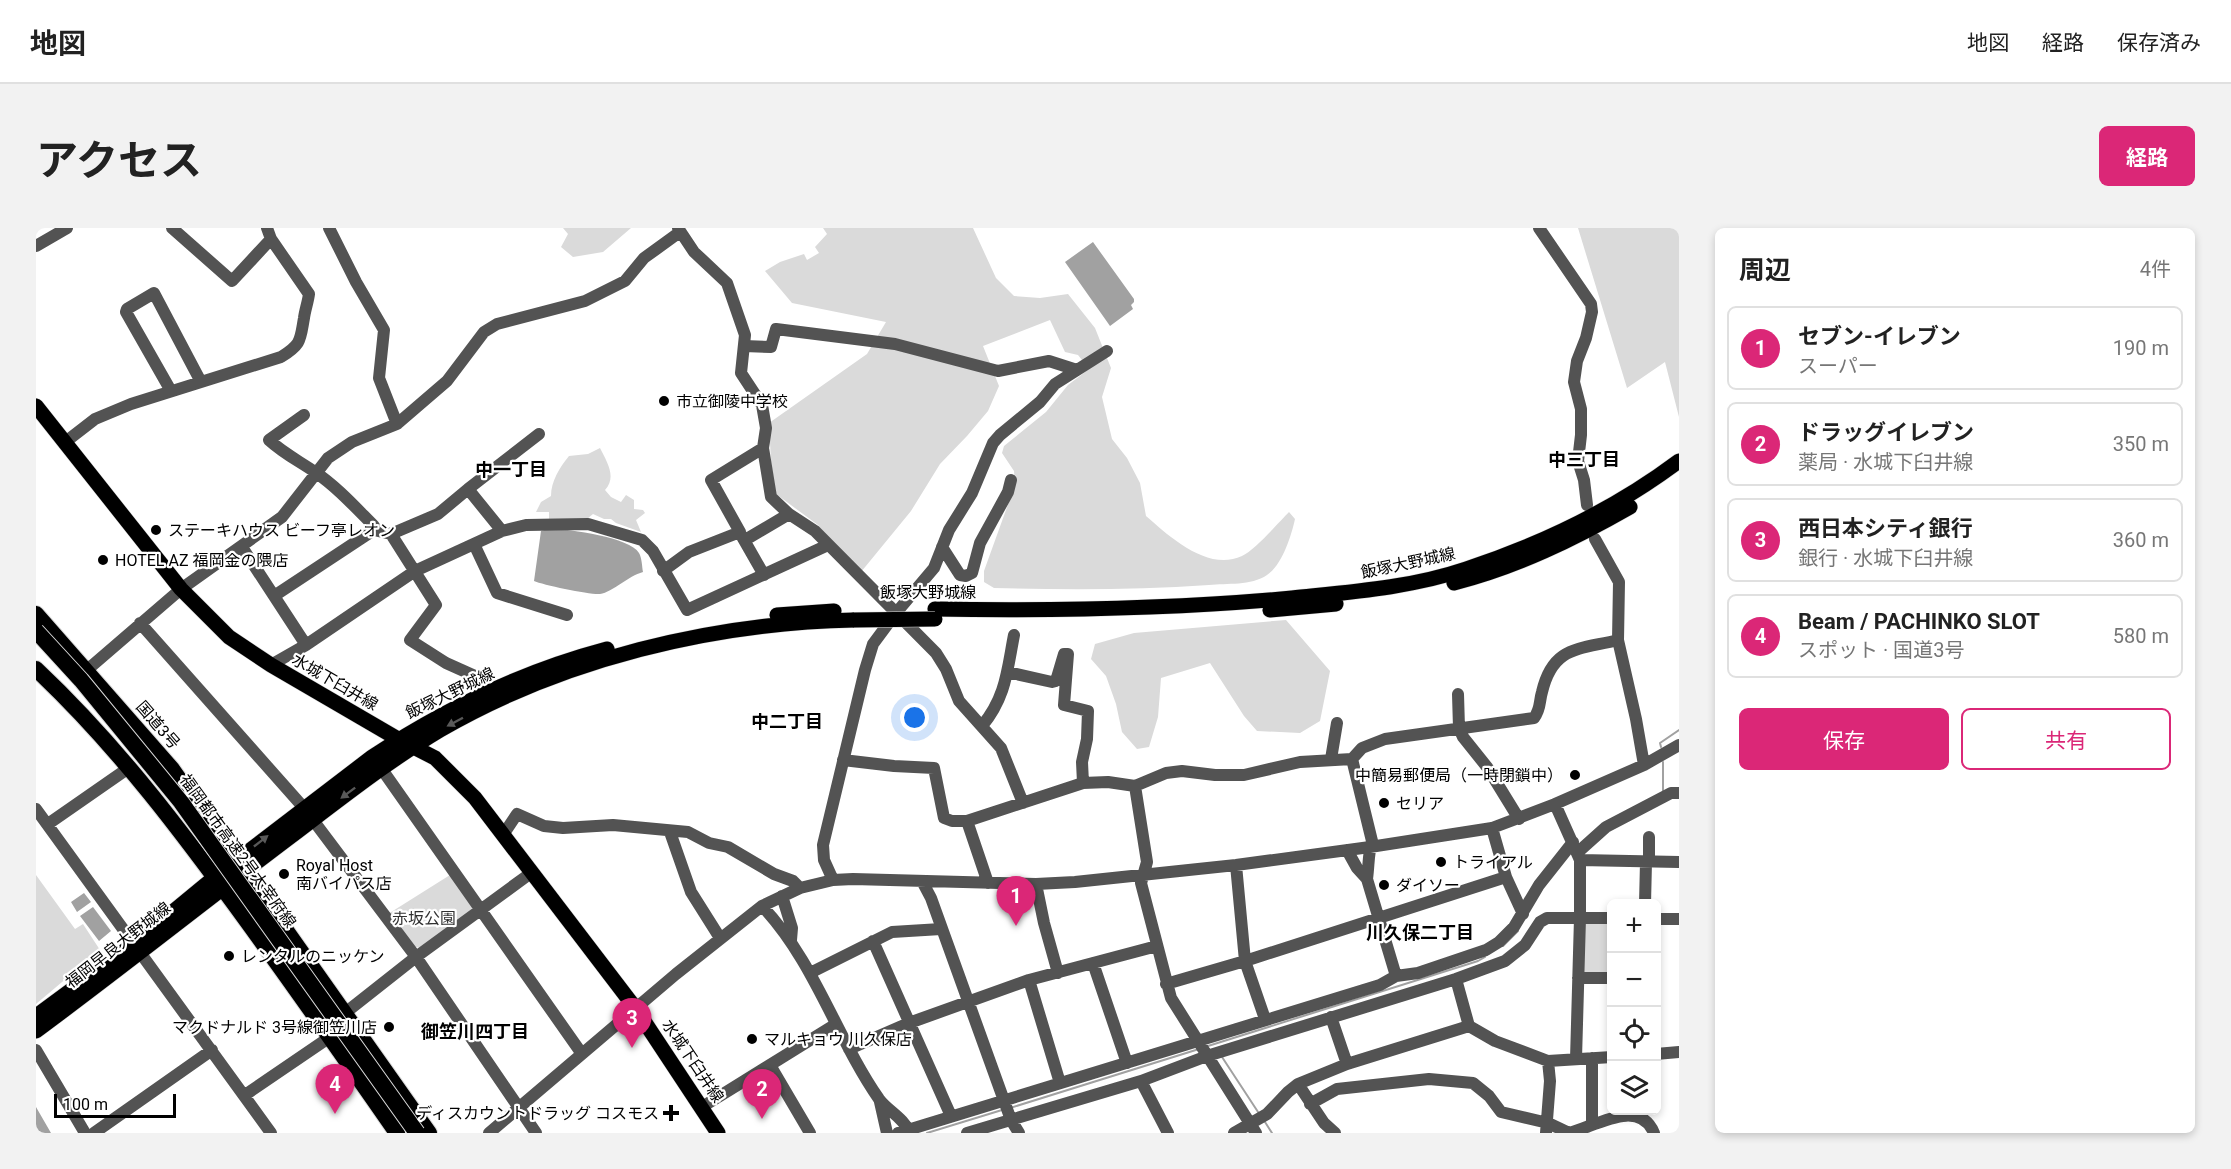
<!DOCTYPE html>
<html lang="ja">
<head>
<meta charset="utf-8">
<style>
  :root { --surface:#fff; --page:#f2f2f2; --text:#222; --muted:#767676; --line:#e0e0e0; --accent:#db2777 }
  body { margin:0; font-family:Roboto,"Noto Sans JP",sans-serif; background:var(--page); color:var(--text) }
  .controls { position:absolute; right:18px; bottom:18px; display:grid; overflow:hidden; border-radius:9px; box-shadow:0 3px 9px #0003 }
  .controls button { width:54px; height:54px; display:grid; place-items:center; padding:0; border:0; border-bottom:2px solid var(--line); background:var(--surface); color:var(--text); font:30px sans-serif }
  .scale { position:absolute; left:18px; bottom:15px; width:122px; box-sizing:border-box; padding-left:6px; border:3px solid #000; border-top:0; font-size:16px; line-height:21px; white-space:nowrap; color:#000; -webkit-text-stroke:4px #fff; paint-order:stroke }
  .you { position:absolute; left:879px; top:490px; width:21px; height:21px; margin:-15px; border:4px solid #fff; border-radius:50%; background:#1a73e8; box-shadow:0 0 0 9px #1a73e833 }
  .badge { display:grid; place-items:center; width:39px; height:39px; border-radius:50%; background:var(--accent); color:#fff; font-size:20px; font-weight:700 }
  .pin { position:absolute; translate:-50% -50px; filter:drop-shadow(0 2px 3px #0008) }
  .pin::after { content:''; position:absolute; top:32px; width:21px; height:18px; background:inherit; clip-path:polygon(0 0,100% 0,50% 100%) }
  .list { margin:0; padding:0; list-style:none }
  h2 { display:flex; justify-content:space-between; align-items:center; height:78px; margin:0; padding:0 24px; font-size:26px }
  h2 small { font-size:20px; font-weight:400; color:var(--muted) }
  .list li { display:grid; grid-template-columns:39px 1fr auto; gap:18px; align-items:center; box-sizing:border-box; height:84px; margin:0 12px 12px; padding:0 12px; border:2px solid var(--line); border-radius:9px }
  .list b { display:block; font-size:22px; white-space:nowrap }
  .list p { margin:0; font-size:20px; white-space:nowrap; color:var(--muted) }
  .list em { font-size:20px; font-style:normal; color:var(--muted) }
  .actions { display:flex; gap:12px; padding:18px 24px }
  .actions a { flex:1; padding:14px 0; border:2px solid var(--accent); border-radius:9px; text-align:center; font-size:21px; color:var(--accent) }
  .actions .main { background:var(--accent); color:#fff }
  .icon { flex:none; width:33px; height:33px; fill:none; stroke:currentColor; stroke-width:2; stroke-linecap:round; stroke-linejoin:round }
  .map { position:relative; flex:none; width:1643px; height:905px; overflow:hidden; border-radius:9px }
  header { display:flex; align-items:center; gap:36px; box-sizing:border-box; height:84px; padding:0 30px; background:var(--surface); border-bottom:2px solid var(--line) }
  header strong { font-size:28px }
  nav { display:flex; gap:33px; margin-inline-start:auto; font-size:21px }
  .intro { display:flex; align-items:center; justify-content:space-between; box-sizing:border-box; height:144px; padding:0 36px }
  h1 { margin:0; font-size:42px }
  .button { padding:15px 27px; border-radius:9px; background:var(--accent); color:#fff; font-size:21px; font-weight:700 }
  main { display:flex; gap:36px; padding:0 36px }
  aside { flex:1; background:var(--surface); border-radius:9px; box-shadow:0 3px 9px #0003 }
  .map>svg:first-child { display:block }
  .green { fill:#dadada }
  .water { fill:#a1a1a1 }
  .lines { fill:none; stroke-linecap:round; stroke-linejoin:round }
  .stream { stroke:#a1a1a1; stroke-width:2 }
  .major-casing { stroke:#dbdbdb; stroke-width:16 }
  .highway-casing { stroke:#dbdbdb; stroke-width:18 }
  .minor { stroke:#535353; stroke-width:12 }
  .major { stroke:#000; stroke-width:15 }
  .highway { stroke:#000; stroke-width:16 }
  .major-bridge-casing { stroke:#dbdbdb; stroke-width:16; stroke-linecap:butt }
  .highway-bridge-casing { stroke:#dbdbdb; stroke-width:18; stroke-linecap:butt }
  .major-bridge { stroke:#000; stroke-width:15 }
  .highway-bridge { stroke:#000; stroke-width:16 }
  .oneway { fill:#595959 }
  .poi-dot { fill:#000; stroke:#fff; stroke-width:2 }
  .labels { text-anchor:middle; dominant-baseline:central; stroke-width:4.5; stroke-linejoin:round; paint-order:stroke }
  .poi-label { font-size:16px; fill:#000; stroke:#fff; text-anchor:start }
  .street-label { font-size:16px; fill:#000; stroke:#fff }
  .park-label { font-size:16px; fill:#313131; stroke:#fff }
  .neighbourhood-label { font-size:18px; font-weight:bold; fill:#000; stroke:#fff }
</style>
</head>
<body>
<header>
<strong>地図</strong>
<nav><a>地図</a><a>経路</a><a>保存済み</a></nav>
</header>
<div class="intro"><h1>アクセス</h1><a class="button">経路</a></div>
<main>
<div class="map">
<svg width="1643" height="905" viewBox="0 0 1643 905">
  <rect width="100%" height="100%" fill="#fff"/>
  <path class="green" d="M 527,0 L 595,0 L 567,24 L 537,29 L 525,19 L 532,6 Z
    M 787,0 L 937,0 L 960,50 L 978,68 L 1004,70 L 1032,66 L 1059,100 L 1075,140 L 1066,169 L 1076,211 L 1091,230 L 1104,255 L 1110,288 C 1134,309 1172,344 1206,328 C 1219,322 1242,295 1253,284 L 1259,291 C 1255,309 1246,337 1231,347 C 1215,358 1191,355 1173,357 C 1101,362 1030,362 958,360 L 948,354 L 948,343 L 979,257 L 978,243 L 966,225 L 968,218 L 1010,184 L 1032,157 L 1053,141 L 1042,127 L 1029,124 L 1014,92 L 947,118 L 963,158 L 952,183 L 931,208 L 904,236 L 875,283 L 825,344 L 799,318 L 782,297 L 740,266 L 735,234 L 733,195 L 831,126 L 850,94 L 756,75 L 729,43 L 744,34 L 768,26 L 771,32 L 783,25 L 779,19 L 791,6 Z
    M 1542,0 L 1643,0 L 1643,189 L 1629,134 L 1591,160 Z
    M 564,220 C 571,234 581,249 569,262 L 575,269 L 585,274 L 590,267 L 598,272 L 598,281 L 607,282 L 609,285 L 600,292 L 605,304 L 580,295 L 575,291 L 568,291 L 557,286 L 551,291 L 513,292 L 513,284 L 500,284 L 505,274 L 515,268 C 515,253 524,239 533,228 L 552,226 Z
    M 1250,392 L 1294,443 L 1284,493 L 1264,505 L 1221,503 L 1208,488 L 1174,435 L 1125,450 L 1122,489 L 1113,519 L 1101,521 L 1086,504 L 1080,476 L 1070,448 L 1055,431 L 1059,416 L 1098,405 Z
    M 0,647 L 39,701 L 47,696 L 64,722 L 0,776 Z
    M 414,647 L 437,678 L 437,685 L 384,720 L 376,718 L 352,686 Z
    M 1544,690 L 1575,690 L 1575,750 L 1542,750 Z"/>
  <path class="water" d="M 1057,14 L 1098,71 L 1098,74 L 1095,77 L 1097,81 L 1074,98 L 1029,34 Z
    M 515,300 C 534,302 594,309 603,325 C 606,330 606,339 607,344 C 592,348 577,364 564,366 C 555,367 507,357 498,353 L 505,303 Z
    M 48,665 L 55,674 L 41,684 L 35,674 Z
    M 57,679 L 75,703 L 63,713 L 44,688 Z
    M 0,879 L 15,905 L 0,905 Z"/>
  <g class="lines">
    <path class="stream" d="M 1625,519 L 1624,515 L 1643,502
      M 1627,565 L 1627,534
      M 1467,718 L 1482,703
      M 1172,818 L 1442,733 L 1449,729
      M 1186,829 L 1224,887
      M 974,880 L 1163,821
      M 1229,894 L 1236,905
      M 891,905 L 966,882"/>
    <g class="major-casing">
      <path id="major" d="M 0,178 L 145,361 L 193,409 L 235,437 L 362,511 L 399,530 L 439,570 L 600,781 L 682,905
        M 1418,355 C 1481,339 1538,311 1594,279
        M 899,381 C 1018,383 1137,381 1256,370 C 1314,364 1374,360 1430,341 C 1506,316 1579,281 1643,233
        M 1234,382 L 1300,376
        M 741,387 L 798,383
        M 0,788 L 99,715 L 179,649 L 336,529 C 407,482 488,443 571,421
        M 0,803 C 88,738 174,669 262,603 C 308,568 354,532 404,502 C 527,431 676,395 818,392"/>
    </g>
    <g class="highway-casing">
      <path id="highway" d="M 0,386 L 136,541 L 393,905
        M 0,441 C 83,519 149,608 216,700 C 265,768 313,836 361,905"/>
    </g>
    <path class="minor" d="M 136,0 L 196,53 L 235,11
      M 293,0 L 320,54 L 348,102 L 343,150 L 361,196
      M 642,0 L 658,24 L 691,55 L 709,107 L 705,145 L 726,177 L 730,200 L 727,220 L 735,269 L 753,286 L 779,303 L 900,425 L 910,441 L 923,473 L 965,520 L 987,575
      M 1503,0 L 1555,76 L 1556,84 L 1550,110 L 1541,133 L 1538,154 L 1545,181 L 1545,207 L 1542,233 L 1548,252 L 1551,277
      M 0,18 L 31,0
      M 708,118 L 735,119 L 740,101 L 859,116 L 962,143 L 1013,133 L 1041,142
      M 135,163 L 90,84 L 91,81 L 118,65 L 165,154
      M 268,187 L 233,212 C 247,225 263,233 279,244 C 301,259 319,279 338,298 L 338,302 L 355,306 L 402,286 L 432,261 L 466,303
      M 28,215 L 59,191 L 95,176 L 245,129 C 266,116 264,112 268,90 C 269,82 272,74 273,66 L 235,11 L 231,0
      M 432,261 L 503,206
      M 704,305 L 728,347
      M 355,306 L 400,377 L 374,412 L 410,435 L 439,448 L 448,467
      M 1559,311 L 1583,354 L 1582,412 L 1600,491 L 1608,537
      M 709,312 L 753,286
      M 438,316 L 461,365 L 531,387
      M 206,319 L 270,417
      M 906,319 L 924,347 L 930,348 L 936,345 L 944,315 L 972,264 L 975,252
      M 627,343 L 653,324 L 704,304 L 675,252 L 727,220
      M 238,368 L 338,302
      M 104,395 L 268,580 L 380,729 L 500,905
      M 235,437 L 270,417 L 379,343 L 466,303 L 490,297 L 552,296 L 606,312 L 617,323 L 651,382 L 792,317
      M 51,442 L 145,361 L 246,289 L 292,230 L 316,214 L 361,196 L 411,153 L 448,104 L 461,96 L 549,73 L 589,53 L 608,30 L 644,4
      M 971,444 L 1016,454 L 1020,453 L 1028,426 L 1032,426 L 1028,477 L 1052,483 L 1051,511 L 1046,534 L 1047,555
      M 1422,466 L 1423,500 L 1427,509 L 1451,539 L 1483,591
      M 946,498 C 970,469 971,443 978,407
      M 1295,531 L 1301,495
      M 1316,531 L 1336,613 C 1332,626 1333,637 1331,651 L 1360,748
      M 807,532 L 858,538 L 898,540 L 908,590 L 916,593 L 931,593 L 1047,555 L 1072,554 L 1099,558 L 1130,545 L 1146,543 L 1179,547 L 1208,547 L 1264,534 L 1316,531 L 1326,520 L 1349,511 L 1498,490 C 1505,481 1503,474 1506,464 C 1517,418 1542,422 1582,412
      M 345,540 L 546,826
      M 1099,558 L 1111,634 L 1105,655 L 1135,770 L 1220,905
      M 1519,576 L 1544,632 L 1544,690 L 1540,831
      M 0,581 L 235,905
      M 931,593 L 952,655
      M 12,596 L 94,539
      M 1456,600 L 1470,649 L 1487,686
      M 634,604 L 655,664 L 684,710
      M 467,607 L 481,586 L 508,598 L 527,600 L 577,597 L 652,604 L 673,615 L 692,619 L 738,646 L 757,653 L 764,660
      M 1613,609 L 1613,634
      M 1311,622 L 1321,640 L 1331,651
      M 1541,625 L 1570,599 L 1635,565 L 1643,565
      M 1544,632 L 1643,634
      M 1200,637 L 1209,733 L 1229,791
      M 797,652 L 788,632 L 787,617 L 829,442 L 837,416 L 860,385 L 898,340 L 913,302 L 936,265 L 957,215 L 964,207 L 1004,174 L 1019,156 L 1071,123
      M 886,653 L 895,670 L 975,892 L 983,905
      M 1000,656 L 1008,695 L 1022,745
      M 746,668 L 756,700 L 755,712
      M 1609,676 L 1610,634
      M 726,678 C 779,734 800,809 843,871 C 852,883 868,890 874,905
      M 1620,691 L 1643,691
      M 837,713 L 915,888
      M 1057,735 L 1091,835
      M 774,745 L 856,704 L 905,701
      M 1542,750 L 1576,750
      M 1420,751 L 1433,798
      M 993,752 L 1024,855
      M 1130,756 L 1209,733 L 1470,649
      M 309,785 L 380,729 L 495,645
      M 1295,789 L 1311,836
      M 813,821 L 873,795 L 993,752 L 1121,718
      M 0,822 L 49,905
      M 1620,826 L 1643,824
      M 1556,830 L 1556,896
      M 734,837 L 774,905
      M 1105,853 L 1132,905
      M 1262,856 L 1288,895 L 1299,905
      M 209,867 L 294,809
      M 844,874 L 851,905
      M 1274,876 L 1301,861 L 1393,851 L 1437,855 L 1453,868 L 1465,884 L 1512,895 L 1533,905 C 1558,899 1603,869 1618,905
      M 666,879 L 800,796
      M 58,905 L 176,822
      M 453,905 L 640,746 L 726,678 L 764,660 L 797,652 L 817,651 L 1000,656 L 1039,654 L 1200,637 L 1334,619 L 1456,600 L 1519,576 L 1608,537 L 1643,517
      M 862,905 L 1344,757 L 1360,748 L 1382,745 L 1450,722 L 1463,714 L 1478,699 L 1503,657 L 1537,614
      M 931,905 L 1105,853 L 1171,828 L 1420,751 L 1469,733 L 1489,717 L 1504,694 L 1511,690 L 1576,690
      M 1198,905 L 1231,886 L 1252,864 L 1262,856 L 1311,836 L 1433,798 L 1459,813 L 1512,833 L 1576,829
      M 1510,905 L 1514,853 L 1512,833"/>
    <use href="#major" class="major"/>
    <use href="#highway" class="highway"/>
    <g class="major-bridge-casing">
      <path id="major-bridge" d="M 818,392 L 899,391"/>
    </g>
    <g class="highway-bridge-casing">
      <path id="highway-bridge" d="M 0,403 L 45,452 L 145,574 L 381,905"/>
    </g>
    <use href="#major-bridge" class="major-bridge"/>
    <use href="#highway-bridge" class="highway-bridge"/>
  </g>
  <defs><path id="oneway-solid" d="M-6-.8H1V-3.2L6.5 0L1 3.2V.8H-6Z" transform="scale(1.5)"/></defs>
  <g class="oneway">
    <use href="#oneway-solid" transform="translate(419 494) rotate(152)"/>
    <use href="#oneway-solid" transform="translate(312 565) rotate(143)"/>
    <use href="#oneway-solid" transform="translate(225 613) rotate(-38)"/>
  </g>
  <g class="poi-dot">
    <circle cx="628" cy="173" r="6"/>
    <circle cx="120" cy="302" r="6"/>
    <circle cx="67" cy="332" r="6"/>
    <circle cx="1539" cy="547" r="6"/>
    <circle cx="1348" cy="575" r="6"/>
    <circle cx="1405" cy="634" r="6"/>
    <circle cx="248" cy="646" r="6"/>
    <circle cx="1348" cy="657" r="6"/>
    <circle cx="193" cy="728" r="6"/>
    <circle cx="353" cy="799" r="6"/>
    <circle cx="716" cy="811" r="6"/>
    <path d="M632 876h6v6h6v6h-6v6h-6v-6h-6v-6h6z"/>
  </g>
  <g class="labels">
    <g class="poi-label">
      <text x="640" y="173">市立御陵中学校</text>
      <text x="132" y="302">ステーキハウス ビーフ亭レオン</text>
      <text x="79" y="332">HOTEL AZ 福岡金の隈店</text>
      <text x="1527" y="547" text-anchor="end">中簡易郵便局（一時閉鎖中）</text>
      <text x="1360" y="575">セリア</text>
      <text x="1417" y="634">トライアル</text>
      <text x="260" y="637">Royal Host<tspan x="260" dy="18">南バイパス店</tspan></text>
      <text x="1360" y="657">ダイソー</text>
      <text x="205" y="728">レンタルのニッケン</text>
      <text x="341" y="799" text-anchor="end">マクドナルド 3号線御笠川店</text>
      <text x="728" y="811">マルキョウ 川久保店</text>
      <text x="623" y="885" text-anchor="end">ディスカウントドラッグ コスモス</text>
    </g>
    <g class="street-label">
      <text transform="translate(1372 335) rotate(-12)">飯塚大野城線</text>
      <text x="892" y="364">飯塚大野城線</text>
      <text transform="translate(299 454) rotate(30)">水城下臼井線</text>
      <text transform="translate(414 465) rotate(-26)">飯塚大野城線</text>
      <text transform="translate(122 497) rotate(49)">国道3号</text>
      <text transform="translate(202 623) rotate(54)">福岡都市高速2号太宰府線</text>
      <text transform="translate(82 717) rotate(-38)">福岡早良大野城線</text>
      <text transform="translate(657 833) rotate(56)">水城下臼井線</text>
    </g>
    <g class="park-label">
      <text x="388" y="690">赤坂公園</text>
    </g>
    <g class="neighbourhood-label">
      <text x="1548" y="231">中三丁目</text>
      <text x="475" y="241">中一丁目</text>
      <text x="751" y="493">中二丁目</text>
      <text x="1384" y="704">川久保二丁目</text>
      <text x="439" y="803">御笠川四丁目</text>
    </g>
  </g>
</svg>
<div class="controls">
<button>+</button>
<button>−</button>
<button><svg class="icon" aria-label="locate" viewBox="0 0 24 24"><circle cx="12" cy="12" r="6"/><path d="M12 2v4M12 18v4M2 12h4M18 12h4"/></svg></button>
<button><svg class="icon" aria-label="layers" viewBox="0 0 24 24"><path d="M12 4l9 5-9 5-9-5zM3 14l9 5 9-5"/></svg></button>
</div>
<div class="scale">100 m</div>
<div class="you"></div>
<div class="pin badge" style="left:980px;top:698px">1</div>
<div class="pin badge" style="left:726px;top:891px">2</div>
<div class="pin badge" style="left:596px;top:820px">3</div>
<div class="pin badge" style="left:299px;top:886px">4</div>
</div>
<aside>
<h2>周辺<small>4件</small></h2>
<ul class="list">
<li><span class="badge">1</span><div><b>セブン-イレブン</b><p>スーパー</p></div><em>190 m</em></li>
<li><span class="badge">2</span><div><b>ドラッグイレブン</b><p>薬局 · 水城下臼井線</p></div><em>350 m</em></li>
<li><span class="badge">3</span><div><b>西日本シティ銀行</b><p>銀行 · 水城下臼井線</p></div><em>360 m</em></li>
<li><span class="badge">4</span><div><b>Beam / PACHINKO SLOT</b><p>スポット · 国道3号</p></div><em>580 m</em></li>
</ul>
<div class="actions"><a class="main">保存</a><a>共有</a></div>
</aside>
</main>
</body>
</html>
